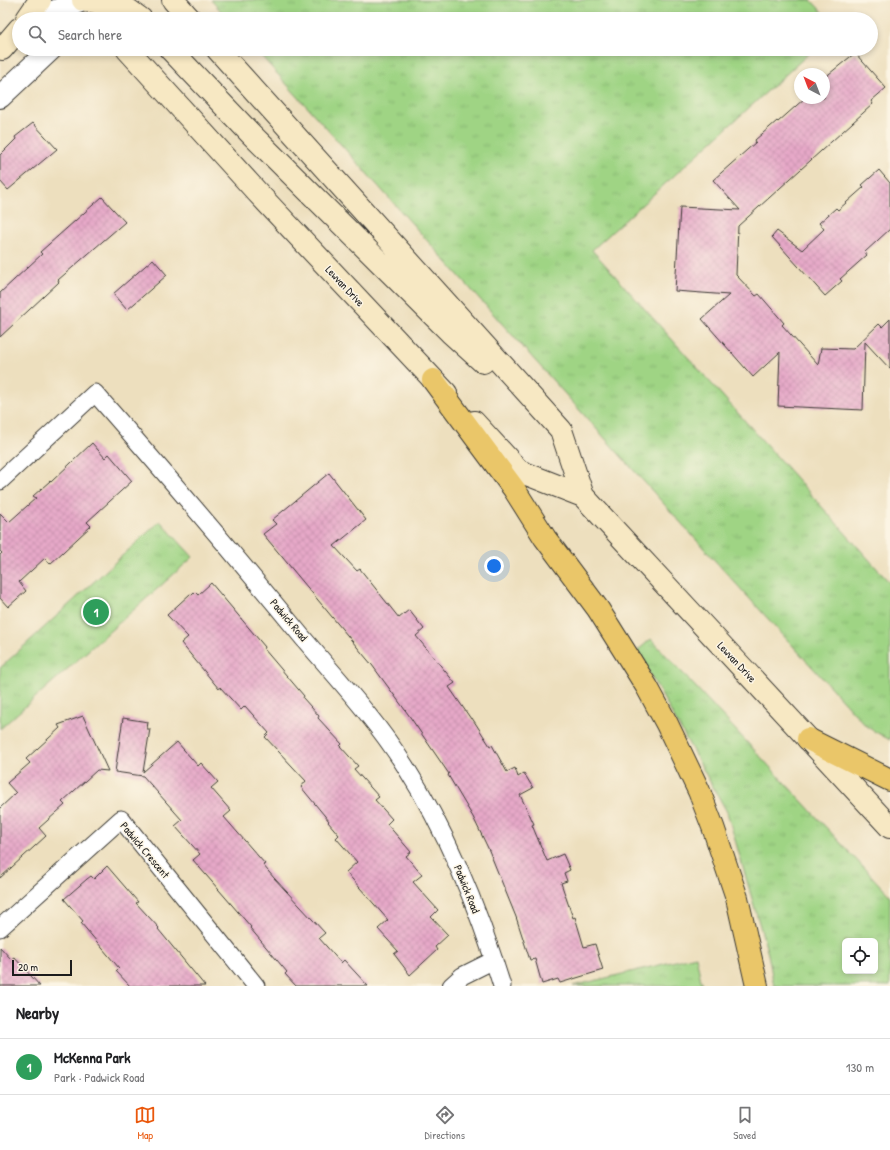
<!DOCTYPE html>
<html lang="en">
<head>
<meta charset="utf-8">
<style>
  :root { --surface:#fff; --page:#f6f6f6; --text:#202124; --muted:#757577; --line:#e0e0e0; --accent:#ea580c }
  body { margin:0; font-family:"Patrick Hand",sans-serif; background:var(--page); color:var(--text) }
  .controls { position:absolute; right:12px; bottom:12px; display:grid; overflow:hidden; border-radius:6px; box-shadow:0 2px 6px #0003 }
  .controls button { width:36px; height:36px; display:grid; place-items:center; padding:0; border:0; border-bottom:1px solid var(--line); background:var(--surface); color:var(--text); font:20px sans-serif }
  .compass { position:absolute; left:794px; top:68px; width:36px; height:36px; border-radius:50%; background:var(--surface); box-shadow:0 2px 6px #0003; rotate:318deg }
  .scale { position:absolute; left:12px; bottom:10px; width:60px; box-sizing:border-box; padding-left:4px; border:2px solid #1c1c1c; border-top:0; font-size:11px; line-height:14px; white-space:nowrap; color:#1c1c1c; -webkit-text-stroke:3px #fcf5e5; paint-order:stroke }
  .you { position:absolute; left:494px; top:566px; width:14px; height:14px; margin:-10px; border:3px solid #fff; border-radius:50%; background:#1a73e8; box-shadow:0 0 0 6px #1a73e833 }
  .badge { display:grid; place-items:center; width:26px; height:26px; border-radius:50%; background:var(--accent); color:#fff; font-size:13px; font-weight:700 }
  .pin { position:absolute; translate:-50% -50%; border:2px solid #fff; box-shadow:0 1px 4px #0006 }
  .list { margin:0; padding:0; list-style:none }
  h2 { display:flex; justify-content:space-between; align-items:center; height:52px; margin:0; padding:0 16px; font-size:17px }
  h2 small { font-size:13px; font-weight:400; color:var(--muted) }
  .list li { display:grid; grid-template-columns:26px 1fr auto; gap:12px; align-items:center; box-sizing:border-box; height:56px; padding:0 16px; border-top:1px solid var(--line) }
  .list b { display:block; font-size:15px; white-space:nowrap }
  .list p { margin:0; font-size:13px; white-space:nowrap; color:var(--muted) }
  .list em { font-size:13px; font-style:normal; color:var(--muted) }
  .icon { flex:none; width:22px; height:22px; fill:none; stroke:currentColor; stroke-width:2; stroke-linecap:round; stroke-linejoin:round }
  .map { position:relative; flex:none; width:890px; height:986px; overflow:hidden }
  .search { position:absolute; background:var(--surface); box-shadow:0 2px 6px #0003; left:12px; right:12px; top:12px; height:44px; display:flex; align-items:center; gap:10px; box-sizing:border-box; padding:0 14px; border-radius:22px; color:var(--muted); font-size:15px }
  .sheet { height:108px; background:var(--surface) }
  nav { display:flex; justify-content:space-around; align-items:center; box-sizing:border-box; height:56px; border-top:1px solid var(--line); background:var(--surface); font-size:11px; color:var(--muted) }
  nav a { display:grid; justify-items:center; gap:2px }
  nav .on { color:var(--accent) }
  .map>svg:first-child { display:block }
  .grass { fill:url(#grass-tufts); stroke:#5e7850; fill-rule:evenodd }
  .building { fill:url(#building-cross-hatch) }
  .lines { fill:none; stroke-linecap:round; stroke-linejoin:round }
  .minor-casing { stroke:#3b3934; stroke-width:19 }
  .tertiary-casing { stroke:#3b3934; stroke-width:24 }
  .secondary-casing { stroke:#3b3934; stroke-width:24 }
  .motorway-casing { stroke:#3b3934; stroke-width:24 }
  .minor { stroke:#fff; stroke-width:17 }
  .tertiary { stroke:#fff; stroke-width:22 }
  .secondary { stroke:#f7e8c3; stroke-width:22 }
  .motorway { stroke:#eac669; stroke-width:22 }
  .labels { text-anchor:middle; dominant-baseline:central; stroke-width:3; stroke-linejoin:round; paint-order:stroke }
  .street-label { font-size:11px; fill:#1c1c1c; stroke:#fcf5e5 }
</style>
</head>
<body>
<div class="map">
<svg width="890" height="986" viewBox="0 0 890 986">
  <defs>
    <pattern id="grass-tufts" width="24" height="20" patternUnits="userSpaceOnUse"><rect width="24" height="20" fill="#9fd484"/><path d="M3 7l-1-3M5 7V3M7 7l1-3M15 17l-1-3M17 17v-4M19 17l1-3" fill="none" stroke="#88b571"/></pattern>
    <pattern id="building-cross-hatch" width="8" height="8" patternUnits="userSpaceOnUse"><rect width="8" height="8" fill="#e6a8c8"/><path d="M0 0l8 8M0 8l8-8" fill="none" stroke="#c590ab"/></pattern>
  </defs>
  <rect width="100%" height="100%" fill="#fcf5e5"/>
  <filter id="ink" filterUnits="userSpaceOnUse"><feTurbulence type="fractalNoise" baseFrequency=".025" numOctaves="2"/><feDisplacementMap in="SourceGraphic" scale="8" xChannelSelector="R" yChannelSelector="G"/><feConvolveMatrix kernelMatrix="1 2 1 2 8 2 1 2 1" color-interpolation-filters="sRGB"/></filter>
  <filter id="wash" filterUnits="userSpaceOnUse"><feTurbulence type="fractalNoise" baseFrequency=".012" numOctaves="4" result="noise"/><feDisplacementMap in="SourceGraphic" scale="16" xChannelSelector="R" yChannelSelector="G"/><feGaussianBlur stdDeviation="0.9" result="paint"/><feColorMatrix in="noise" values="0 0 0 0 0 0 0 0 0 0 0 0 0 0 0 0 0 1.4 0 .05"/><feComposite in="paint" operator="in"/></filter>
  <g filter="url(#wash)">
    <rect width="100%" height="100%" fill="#eddfbe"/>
    <path class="grass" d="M 211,0 L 811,0 L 829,19 L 228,19 Z
      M 255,49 L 814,49 L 592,250 L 890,583 L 890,740 L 867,727 L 717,563 Z
      M 160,521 L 193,557 L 0,729 L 0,668 Z
      M 651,639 L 890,896 L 890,986 L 774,986 L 768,954 L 727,812 L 637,651 ZM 845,941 L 875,941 L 875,971 L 845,971 Z
      M 696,956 L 702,986 L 573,986 Z"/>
    <g id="blocks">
      <path class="building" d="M 855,53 L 886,88 L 871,101 L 873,104 L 738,226 L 736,275 L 756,296 L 759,294 L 784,323 L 782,325 L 818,365 L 821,348 L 853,349 L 879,324 L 882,327 L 890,319 L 890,369 L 865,342 L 863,410 L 778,406 L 780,352 L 753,377 L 702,319 L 729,295 L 675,291 L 680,207 L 740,210 L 713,180 L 756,142 L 755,140 L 777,121 L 778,122 L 805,98 L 824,98 L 824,78 Z
        M 33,123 L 57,149 L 8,190 L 0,181 L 0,155 L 16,139 L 15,137 Z
        M 879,170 L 890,183 L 890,229 L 865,252 L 867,255 L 840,279 L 842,281 L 825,296 L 772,237 L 777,231 L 802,250 L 824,229 L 819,223 L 836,208 L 838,210 L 864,187 L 862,185 Z
        M 102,197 L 125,222 L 58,280 L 59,282 L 0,337 L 0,293 L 42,254 L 40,252 Z
        M 153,259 L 167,275 L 127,310 L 113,294 Z
        M 92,443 L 105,458 L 109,454 L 132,481 L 87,522 L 91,526 L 50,564 L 45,558 L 19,582 L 26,591 L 8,607 L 0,598 L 0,555 L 2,553 L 0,551 L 0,513 L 9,522 L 36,498 L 33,496 L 50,481 L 51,482 Z
        M 329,473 L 366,520 L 334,546 L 357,571 L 360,569 L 399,618 L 409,610 L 424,629 L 416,636 L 455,683 L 449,687 L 471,719 L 472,718 L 490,746 L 492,745 L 507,772 L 515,768 L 518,777 L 524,773 L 533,788 L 520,795 L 534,824 L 532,825 L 547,861 L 563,854 L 570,870 L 564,873 L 567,881 L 561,883 L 573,918 L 575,917 L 584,947 L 595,944 L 603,970 L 560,983 L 558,979 L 542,984 L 535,959 L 530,960 L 516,917 L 488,848 L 473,817 L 448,775 L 449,774 L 408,714 L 372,665 L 263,534 L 276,524 L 272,520 Z
        M 211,583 L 265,647 L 264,649 L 304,696 L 303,698 L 319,716 L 318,718 L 342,744 L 340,746 L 358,766 L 354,769 L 379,797 L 375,800 L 392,819 L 387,824 L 411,852 L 406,856 L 422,875 L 413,882 L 438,910 L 431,917 L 448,935 L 435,947 L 437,950 L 410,975 L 394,954 L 398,951 L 378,929 L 388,920 L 346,872 L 357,862 L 336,838 L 339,835 L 328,822 L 329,821 L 301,787 L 306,781 L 265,737 L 269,733 L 245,706 L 241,710 L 220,687 L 219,689 L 181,643 L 188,637 L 167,615 L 190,594 L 192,595 L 195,592 L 198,595 Z
        M 83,716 L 108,771 L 97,770 L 62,802 L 65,805 L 39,828 L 46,836 L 0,878 L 0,808 L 16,793 L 7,783 L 30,763 L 26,759 L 60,728 L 58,725 Z
        M 123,718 L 148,722 L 147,729 L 150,729 L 143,772 L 177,742 L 198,766 L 201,763 L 218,782 L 211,788 L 231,811 L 224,817 L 265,864 L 263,865 L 274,878 L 325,933 L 319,938 L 341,963 L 344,960 L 368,986 L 296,986 L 285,974 L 287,972 L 250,928 L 251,927 L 193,860 L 200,854 L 175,826 L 182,820 L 143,776 L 115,772 Z
        M 107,866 L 138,902 L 136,903 L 159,928 L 158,929 L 205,986 L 130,986 L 116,971 L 119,968 L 81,923 L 83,921 L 64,899 L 87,879 L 91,876 L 94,879 Z
        M 0,947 L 11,959 L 14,957 L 40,986 L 0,986 Z"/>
    </g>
  </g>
  <g filter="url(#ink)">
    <use href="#blocks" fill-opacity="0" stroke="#3b3934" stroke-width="1"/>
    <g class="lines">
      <g class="minor-casing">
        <path id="minor" d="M 0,481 L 95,393 C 166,474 235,555 303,638 C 338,679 376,720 405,766 C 448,834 479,910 502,986
          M 0,928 L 121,819 L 256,986
          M 451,986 L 462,976 L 494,960"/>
      </g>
      <g class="tertiary-casing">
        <path id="tertiary" d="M 36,19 L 83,0
          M 0,97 L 51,49"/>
      </g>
      <g class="secondary-casing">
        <path id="secondary" d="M 83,0 L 123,6 L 141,19
          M 173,0 L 190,19
          M 27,19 L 40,0
          M 2,49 L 19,29
          M 127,49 L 257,192 L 446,393
          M 170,49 L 250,133 L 450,332 L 483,362
          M 217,49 L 561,430 L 583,496 L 890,827
          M 474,422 L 519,471 L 583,496"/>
      </g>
      <g class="motorway-casing">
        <path id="motorway" d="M 433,380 L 514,489 L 545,538 L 598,609 L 647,687 L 667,724 L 699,791 L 713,827 L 737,898 L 757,986
          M 808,739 L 890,780"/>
      </g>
      <use href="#minor" class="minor"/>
      <use href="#tertiary" class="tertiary"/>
      <use href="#secondary" class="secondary"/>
      <use href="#motorway" class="motorway"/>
    </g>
  </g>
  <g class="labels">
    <g class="street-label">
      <text transform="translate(345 286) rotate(47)">Lewvan Drive</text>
      <text transform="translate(289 620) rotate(50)">Padwick Road</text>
      <text transform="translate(737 662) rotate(47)">Lewvan Drive</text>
      <text transform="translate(145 850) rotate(50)">Padwick Crescent</text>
      <text transform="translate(467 889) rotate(68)">Padwick Road</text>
    </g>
  </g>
</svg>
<div class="controls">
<button><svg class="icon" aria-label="locate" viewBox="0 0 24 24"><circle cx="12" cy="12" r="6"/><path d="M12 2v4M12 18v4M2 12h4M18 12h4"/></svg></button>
</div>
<svg class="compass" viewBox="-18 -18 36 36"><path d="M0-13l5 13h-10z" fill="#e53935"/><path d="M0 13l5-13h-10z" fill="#757577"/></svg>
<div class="scale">20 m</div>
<div class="you"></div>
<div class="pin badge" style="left:96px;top:612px;background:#2e9e5b">1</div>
<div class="search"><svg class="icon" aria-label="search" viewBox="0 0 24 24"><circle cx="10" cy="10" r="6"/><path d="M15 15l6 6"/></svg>Search here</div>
</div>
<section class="sheet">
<h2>Nearby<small></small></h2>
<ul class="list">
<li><span class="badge" style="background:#2e9e5b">1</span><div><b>McKenna Park</b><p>Park · Padwick Road</p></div><em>130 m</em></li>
</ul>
</section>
<nav>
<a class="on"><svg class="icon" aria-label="map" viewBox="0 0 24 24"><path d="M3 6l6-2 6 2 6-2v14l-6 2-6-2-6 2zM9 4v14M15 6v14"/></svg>Map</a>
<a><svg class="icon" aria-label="directions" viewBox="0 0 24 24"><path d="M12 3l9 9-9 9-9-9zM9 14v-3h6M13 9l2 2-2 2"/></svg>Directions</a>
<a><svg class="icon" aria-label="saved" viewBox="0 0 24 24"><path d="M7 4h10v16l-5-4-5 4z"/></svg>Saved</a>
</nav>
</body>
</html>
